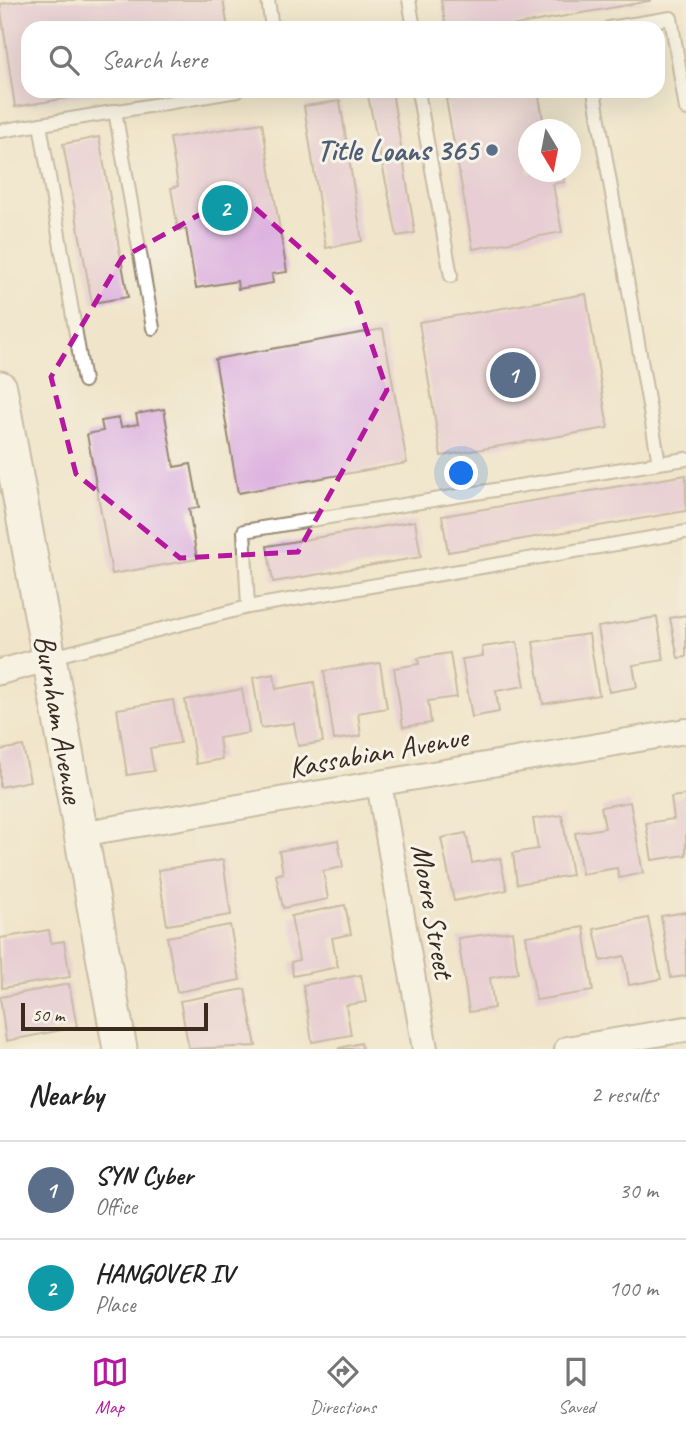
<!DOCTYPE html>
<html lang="en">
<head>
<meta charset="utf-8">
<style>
  :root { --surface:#fff; --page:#f2f2f2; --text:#222; --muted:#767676; --line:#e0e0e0; --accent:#b5179e }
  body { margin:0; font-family:Caveat,sans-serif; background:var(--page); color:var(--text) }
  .compass { position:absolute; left:518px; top:119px; width:63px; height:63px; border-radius:50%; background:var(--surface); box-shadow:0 7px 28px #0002; rotate:170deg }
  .scale { position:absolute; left:21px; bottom:18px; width:187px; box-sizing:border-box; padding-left:7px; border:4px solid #3b2a1e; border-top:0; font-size:19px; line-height:24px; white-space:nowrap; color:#3b2a1e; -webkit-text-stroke:5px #f7f3e8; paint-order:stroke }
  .you { position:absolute; left:462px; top:474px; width:24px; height:24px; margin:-18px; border:5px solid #fff; border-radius:50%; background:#1a73e8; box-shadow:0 0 0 10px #1a73e833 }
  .badge { display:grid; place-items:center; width:46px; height:46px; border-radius:50%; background:var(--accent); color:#fff; font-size:23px; font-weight:700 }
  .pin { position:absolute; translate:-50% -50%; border:4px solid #fff; box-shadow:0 2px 7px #0006 }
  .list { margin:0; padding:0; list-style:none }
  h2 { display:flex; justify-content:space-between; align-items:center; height:91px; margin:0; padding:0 28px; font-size:30px }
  h2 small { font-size:23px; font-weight:400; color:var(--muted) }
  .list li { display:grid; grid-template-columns:46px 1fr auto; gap:21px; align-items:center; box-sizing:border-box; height:98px; padding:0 28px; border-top:2px solid var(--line) }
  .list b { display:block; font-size:26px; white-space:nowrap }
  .list p { margin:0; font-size:23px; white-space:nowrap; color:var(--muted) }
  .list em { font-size:23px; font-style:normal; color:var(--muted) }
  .icon { flex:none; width:38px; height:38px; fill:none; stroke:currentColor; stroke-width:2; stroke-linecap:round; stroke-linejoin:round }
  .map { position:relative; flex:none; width:686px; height:1049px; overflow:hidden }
  .search { position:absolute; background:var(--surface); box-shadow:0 7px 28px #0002; left:21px; right:21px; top:21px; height:77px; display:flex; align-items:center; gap:18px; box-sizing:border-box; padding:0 24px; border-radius:21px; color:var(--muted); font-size:26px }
  .sheet { height:287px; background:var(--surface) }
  nav { display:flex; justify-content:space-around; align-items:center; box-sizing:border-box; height:98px; border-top:2px solid var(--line); background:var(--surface); font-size:19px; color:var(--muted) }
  nav a { display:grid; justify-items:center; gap:4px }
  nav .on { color:var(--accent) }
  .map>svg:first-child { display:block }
  .building { fill:#ddb2e0 }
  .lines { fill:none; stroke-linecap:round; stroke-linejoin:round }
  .lane-casing { stroke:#968874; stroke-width:16 }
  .street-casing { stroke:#968874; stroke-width:28 }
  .secondary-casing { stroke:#968874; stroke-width:37 }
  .lane { stroke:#fff; stroke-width:12 }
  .street { stroke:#fff; stroke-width:24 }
  .secondary { stroke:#fff; stroke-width:33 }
  .marked { fill:none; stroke:#b5179e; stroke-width:5; stroke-dasharray:14 9; stroke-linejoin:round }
  .service-dot { fill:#5c6f8a; stroke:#f7f3e8; stroke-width:2.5 }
  .labels { text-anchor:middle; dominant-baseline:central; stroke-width:6; stroke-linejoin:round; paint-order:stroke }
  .service-label { font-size:30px; font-weight:bold; fill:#4e5e75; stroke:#f7f3e8; text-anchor:end }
  .street-label { font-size:30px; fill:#3b2a1e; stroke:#f7f3e8 }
</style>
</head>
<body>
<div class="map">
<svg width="686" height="1049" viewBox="0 0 686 1049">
  <rect width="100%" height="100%" fill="#f7f3e8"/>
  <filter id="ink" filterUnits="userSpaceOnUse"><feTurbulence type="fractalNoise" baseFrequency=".0143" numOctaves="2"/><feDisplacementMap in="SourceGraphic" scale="14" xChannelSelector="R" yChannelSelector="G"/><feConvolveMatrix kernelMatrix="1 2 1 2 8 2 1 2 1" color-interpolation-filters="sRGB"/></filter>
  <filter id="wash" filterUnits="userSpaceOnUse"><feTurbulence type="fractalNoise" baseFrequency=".00686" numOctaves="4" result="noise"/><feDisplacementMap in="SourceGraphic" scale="28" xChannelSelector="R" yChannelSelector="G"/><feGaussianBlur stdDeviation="1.57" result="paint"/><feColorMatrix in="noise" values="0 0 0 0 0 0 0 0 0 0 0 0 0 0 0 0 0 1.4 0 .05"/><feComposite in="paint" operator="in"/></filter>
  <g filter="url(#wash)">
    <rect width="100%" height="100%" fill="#f0e5cb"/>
    <g id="blocks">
      <path class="building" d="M 29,0 L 223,0 L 228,28 L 28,28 L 28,91 L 103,92 L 15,107 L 0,4 Z
        M 441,0 L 650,0 L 650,1 L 498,28 L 446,28 Z
        M 367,91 L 392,91 L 415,233 L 397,236 Z
        M 462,91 L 538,91 L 545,130 L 528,130 L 528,172 L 563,172 L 565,182 L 553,184 L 562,232 L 473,249 L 446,99 L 462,96 Z
        M 340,101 L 362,241 L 326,248 L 304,106 Z
        M 262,123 L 287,272 L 272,274 L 273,283 L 238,289 L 237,281 L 196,288 L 186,229 L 178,230 L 171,188 L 178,186 L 170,138 Z
        M 99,137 L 128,297 L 92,303 L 63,144 Z
        M 586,294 L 608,428 L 441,456 L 419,322 Z
        M 383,329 L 407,463 L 238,493 L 215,359 Z
        M 164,409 L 174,467 L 191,464 L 199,507 L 189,509 L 197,559 L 112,574 L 87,434 L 103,431 L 101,421 L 119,418 L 121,427 L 138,424 L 136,414 Z
        M 686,475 L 686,511 L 448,552 L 442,516 Z
        M 415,521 L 421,557 L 273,582 L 267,546 Z
        M 686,615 L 686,657 L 678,658 L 670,618 Z
        M 657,617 L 664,660 L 633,665 L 637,687 L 609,692 L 598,627 Z
        M 589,634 L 599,695 L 543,704 L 533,642 Z
        M 517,642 L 525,686 L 496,691 L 499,712 L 472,717 L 462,659 L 483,656 L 482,647 Z
        M 450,653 L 457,697 L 428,701 L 431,723 L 403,727 L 394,668 L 419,664 L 418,658 Z
        M 380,663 L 387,708 L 358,713 L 361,736 L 334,740 L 324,671 Z
        M 274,674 L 276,689 L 314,682 L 323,742 L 298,746 L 294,723 L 261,728 L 253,678 Z
        M 242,689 L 249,733 L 219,738 L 222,759 L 196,764 L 185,700 Z
        M 173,700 L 180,743 L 150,748 L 154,771 L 127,775 L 117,709 Z
        M 23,746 L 30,781 L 0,787 L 0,750 Z
        M 686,795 L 686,855 L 652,860 L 646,823 L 674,819 L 671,797 Z
        M 630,802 L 643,873 L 619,878 L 617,868 L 582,874 L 575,833 L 605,828 L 601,807 Z
        M 562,815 L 572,875 L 517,884 L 513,853 L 538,849 L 533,819 Z
        M 466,833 L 472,863 L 500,858 L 507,890 L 454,901 L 441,838 Z
        M 338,840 L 343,867 L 323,871 L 328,899 L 283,908 L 276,875 L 283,873 L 279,851 Z
        M 223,860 L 231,915 L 167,925 L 158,870 Z
        M 345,905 L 351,934 L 332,938 L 338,967 L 293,976 L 291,962 L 299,960 L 291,916 Z
        M 686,912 L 686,976 L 671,978 L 661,916 Z
        M 648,918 L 661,979 L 629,985 L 624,956 L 601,961 L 594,929 Z
        M 230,925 L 240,980 L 177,992 L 167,937 Z
        M 584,927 L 593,991 L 536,1000 L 526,936 Z
        M 49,930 L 51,943 L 64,941 L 70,977 L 2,988 L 0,938 Z
        M 512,931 L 518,973 L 490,978 L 494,1008 L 469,1012 L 458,938 Z
        M 361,975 L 366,1002 L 346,1005 L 351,1035 L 312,1042 L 303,985 Z
        M 69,984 L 77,1027 L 6,1041 L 0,997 Z
        M 245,989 L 256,1046 L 189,1049 L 180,1001 Z
        M 361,1043 L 362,1049 L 339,1049 L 339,1048 Z"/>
    </g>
  </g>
  <g filter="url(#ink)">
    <use href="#blocks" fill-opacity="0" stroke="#968874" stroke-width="2"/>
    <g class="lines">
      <g class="lane-casing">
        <path id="lane" d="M 268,0 L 272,28
          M 409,0 L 414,28
          M 609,28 L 671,18 L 686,109
          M 418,91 L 451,276
          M 594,91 L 659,463 L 686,459
          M 115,111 L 153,328
          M 40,124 L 84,381
          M 0,131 L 237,91
          M 248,607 L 244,531 L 659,463
          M 52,657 L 248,607 L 686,532"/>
      </g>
      <g class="street-casing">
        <path id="street" d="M 0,672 L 47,659
          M 379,783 L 425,1049
          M 80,834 L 686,731
          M 567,1049 L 686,1029"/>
      </g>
      <g class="secondary-casing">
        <path id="secondary" d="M 0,388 L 120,1049"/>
      </g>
      <use href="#lane" class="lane"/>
      <use href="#street" class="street"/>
      <use href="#secondary" class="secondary"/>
    </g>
  </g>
  <path d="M0 0H686V1049H0ZM 238,193 L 355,296 L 387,390 L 298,552 L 180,558 L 76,474 L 51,377 L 122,258 Z" fill="#f0e5cb" fill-opacity=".55" fill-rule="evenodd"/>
  <path class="marked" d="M 238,193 L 355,296 L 387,390 L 298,552 L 180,558 L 76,474 L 51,377 L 122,258 Z"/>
  <circle class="service-dot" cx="492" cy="150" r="7"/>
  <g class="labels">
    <g class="service-label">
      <text x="478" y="150">Title Loans 365</text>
    </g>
    <g class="street-label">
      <text transform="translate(59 719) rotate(80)">Burnham Avenue</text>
      <text transform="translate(378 752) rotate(-10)">Kassabian Avenue</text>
      <text transform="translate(433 911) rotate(80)">Moore Street</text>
    </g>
  </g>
</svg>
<svg class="compass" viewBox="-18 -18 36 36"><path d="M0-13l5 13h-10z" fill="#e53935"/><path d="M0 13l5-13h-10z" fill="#767676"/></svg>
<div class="scale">50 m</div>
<div class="you"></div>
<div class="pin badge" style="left:513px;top:375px;background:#5c6f8a">1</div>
<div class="pin badge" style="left:225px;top:208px;background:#0f9aa8">2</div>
<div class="search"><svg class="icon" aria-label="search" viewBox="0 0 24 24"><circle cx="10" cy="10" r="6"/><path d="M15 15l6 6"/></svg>Search here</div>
</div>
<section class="sheet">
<h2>Nearby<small>2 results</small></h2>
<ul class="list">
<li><span class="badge" style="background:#5c6f8a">1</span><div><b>SYN Cyber</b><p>Office</p></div><em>30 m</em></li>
<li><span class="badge" style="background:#0f9aa8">2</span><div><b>HANGOVER IV</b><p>Place</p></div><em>100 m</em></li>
</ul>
</section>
<nav>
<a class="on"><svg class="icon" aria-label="map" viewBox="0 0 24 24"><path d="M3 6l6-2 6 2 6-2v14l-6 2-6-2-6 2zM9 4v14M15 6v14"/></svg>Map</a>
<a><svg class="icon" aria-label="directions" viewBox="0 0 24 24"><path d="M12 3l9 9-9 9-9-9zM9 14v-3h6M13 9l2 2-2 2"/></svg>Directions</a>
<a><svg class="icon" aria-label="saved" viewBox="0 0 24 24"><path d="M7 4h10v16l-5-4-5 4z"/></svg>Saved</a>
</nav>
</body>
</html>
